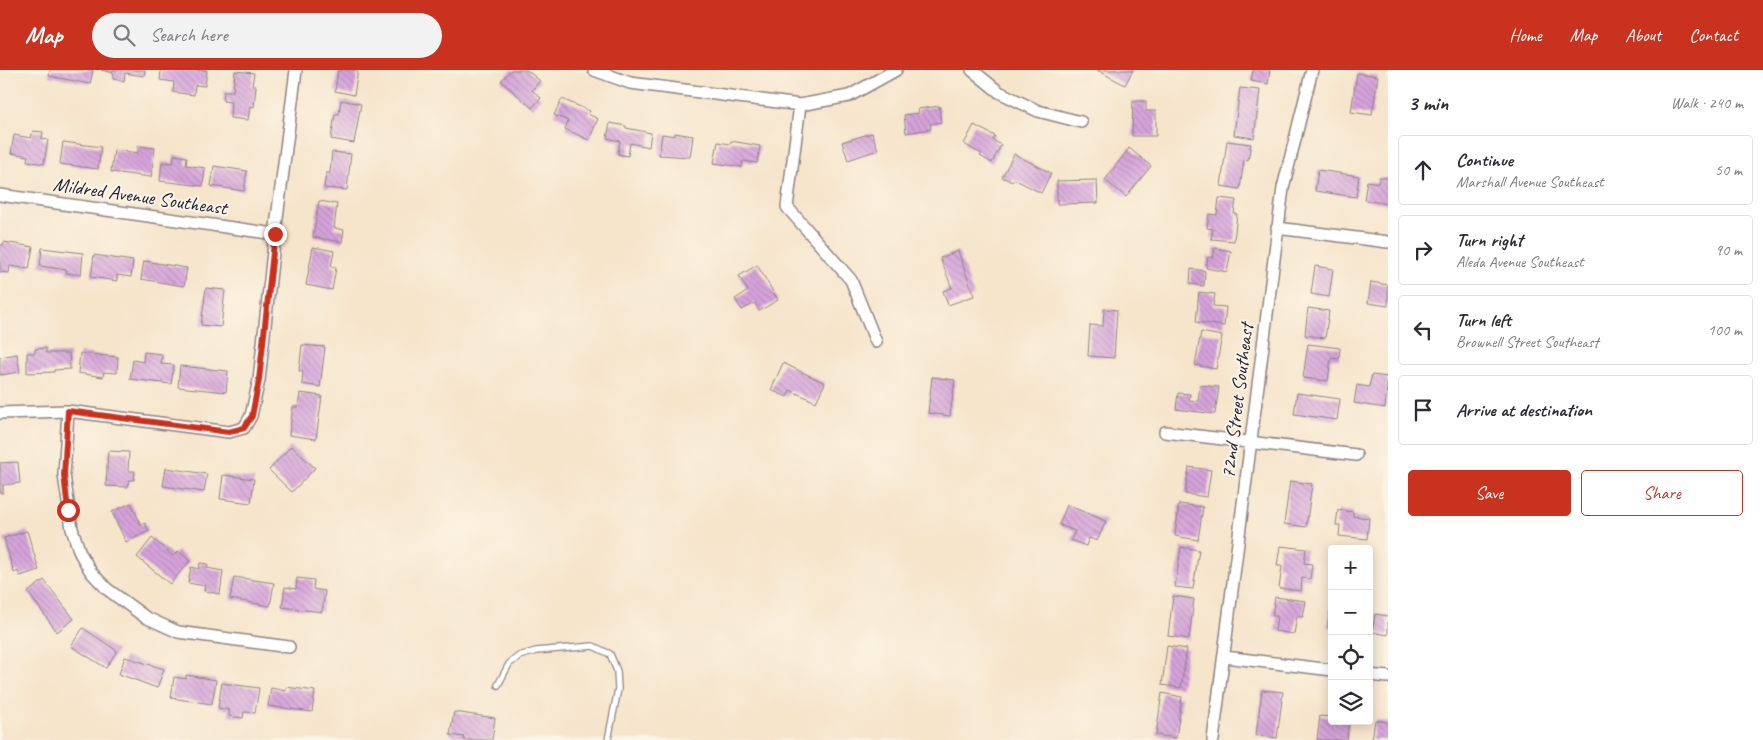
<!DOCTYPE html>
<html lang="en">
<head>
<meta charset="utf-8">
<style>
  :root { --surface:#fff; --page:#f2f2f3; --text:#2b2b33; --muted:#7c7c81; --line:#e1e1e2; --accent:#c8321e }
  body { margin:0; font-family:Caveat,sans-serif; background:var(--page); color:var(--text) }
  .controls { position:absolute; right:15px; bottom:15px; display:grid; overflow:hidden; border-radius:5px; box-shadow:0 2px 12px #0003 }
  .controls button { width:45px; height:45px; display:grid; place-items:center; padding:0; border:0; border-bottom:1px solid var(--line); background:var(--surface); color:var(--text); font:25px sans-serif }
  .stop { position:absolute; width:15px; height:15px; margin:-11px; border:4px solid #c8321e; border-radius:50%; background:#fff }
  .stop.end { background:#c8321e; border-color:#fff; box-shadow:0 1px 5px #0008 }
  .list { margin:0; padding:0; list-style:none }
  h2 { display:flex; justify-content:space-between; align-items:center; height:65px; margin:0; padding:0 20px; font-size:21px }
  h2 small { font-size:16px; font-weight:400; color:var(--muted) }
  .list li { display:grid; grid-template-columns:32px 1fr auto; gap:15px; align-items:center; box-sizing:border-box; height:70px; margin:0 10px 10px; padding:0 10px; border:1px solid var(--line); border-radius:5px }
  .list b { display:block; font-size:19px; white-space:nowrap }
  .list p { margin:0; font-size:16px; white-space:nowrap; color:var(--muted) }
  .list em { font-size:16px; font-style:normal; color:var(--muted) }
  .actions { display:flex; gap:10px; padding:15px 20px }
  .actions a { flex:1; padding:11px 0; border:1px solid var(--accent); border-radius:5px; text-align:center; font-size:18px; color:var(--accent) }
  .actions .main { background:var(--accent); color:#fff }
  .icon { flex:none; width:28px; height:28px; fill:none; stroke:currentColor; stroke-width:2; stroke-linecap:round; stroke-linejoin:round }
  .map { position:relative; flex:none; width:1388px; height:670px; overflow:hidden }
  header { display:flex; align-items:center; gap:30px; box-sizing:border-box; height:70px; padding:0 25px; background:var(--accent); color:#fff }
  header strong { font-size:24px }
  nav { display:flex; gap:28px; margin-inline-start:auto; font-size:18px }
  .search { width:350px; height:45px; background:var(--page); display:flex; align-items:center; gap:12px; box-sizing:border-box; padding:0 18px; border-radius:28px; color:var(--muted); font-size:19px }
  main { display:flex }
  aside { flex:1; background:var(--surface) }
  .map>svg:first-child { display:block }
  .building { fill:url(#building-back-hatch) }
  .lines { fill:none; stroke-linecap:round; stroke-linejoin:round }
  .service-casing { stroke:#8c8383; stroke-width:8 }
  .minor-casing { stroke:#8c8383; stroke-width:14 }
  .service { stroke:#fff; stroke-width:5.5 }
  .minor { stroke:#fff; stroke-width:11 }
  .route { stroke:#c8321e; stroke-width:6 }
  .labels { text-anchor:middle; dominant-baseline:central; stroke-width:4; stroke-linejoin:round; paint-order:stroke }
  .street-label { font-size:20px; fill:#22223b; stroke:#fcf5e5 }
</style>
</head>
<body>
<header>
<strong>Map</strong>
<div class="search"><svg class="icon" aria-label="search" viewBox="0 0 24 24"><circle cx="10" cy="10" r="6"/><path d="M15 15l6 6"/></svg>Search here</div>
<nav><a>Home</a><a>Map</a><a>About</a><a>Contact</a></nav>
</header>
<main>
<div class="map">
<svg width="1388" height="670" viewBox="0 0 1388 670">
  <defs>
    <pattern id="building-back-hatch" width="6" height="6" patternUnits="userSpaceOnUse" patternTransform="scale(1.25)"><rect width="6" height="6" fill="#d7a4dc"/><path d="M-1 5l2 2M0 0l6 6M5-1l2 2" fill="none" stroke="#ae85b4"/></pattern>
  </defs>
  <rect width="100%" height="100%" fill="#fcf5e5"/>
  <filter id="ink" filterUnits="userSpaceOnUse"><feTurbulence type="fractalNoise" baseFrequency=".02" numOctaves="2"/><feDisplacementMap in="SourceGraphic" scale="10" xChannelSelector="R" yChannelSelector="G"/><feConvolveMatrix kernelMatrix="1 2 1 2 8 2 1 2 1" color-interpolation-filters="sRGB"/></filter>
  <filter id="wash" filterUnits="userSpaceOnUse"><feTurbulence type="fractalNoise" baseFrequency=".0096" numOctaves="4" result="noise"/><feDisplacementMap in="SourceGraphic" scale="20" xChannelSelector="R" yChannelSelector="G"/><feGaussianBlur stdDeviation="1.12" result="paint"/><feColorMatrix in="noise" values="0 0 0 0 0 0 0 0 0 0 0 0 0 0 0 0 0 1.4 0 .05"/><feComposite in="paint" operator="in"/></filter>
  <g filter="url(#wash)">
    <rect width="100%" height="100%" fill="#f6e4cb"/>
    <g id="blocks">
      <path class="building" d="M 50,0 L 93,0 L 90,14 L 49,6 Z
        M 101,0 L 145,0 L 144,6 L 125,3 L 124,11 L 113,9 L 114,3 Z
        M 161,0 L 207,0 L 205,16 L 195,15 L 194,25 L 173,22 L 174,12 L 160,10 Z
        M 338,0 L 358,0 L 354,25 L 335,21 Z
        M 511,0 L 527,0 L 540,11 L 532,20 L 541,28 L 532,38 L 501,11 Z
        M 1097,0 L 1133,0 L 1125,15 Z
        M 1253,0 L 1270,0 L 1268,14 L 1251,11 Z
        M 235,1 L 254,3 L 252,16 L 256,16 L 254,37 L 250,36 L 248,50 L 230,48 L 231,32 L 223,31 L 224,21 L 233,21 Z
        M 1357,3 L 1378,6 L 1372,45 L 1351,42 Z
        M 1240,18 L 1260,20 L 1254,68 L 1234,65 Z
        M 562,29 L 590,41 L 588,44 L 598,49 L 589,70 L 565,59 L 568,51 L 554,45 Z
        M 341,30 L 361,34 L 354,73 L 331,69 L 335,44 L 339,44 Z
        M 1133,31 L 1146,31 L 1146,41 L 1156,41 L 1156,66 L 1132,66 Z
        M 939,36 L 941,52 L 930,54 L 931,59 L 906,63 L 904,45 L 919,43 L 918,39 Z
        M 610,53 L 626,56 L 626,58 L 651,63 L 649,77 L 630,73 L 628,86 L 618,84 L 620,71 L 607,68 Z
        M 974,55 L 995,66 L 993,70 L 1001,75 L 992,93 L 980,86 L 982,84 L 964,74 Z
        M 33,61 L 43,62 L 42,69 L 48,70 L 44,94 L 27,91 L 28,86 L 11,83 L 14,65 L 31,68 Z
        M 675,63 L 693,66 L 690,87 L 659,85 L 662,64 L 675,66 Z
        M 872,63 L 878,80 L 848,90 L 842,72 Z
        M 731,71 L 760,76 L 757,93 L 743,91 L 742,97 L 714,93 L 718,72 L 730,74 Z
        M 1227,71 L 1251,74 L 1248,90 L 1244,89 L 1240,119 L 1221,116 Z
        M 63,72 L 101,77 L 98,99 L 60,94 Z
        M 138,76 L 155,78 L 151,107 L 111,102 L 114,80 L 138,83 Z
        M 1129,78 L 1151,96 L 1126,127 L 1105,110 Z
        M 332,82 L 351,84 L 347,120 L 324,118 L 326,103 L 330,103 Z
        M 1014,84 L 1051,103 L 1041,123 L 1014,109 L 1012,112 L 1002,107 Z
        M 174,85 L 187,87 L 186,95 L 205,98 L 203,116 L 160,111 L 162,92 L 173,93 Z
        M 214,96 L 247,101 L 244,121 L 211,116 Z
        M 1318,100 L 1359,106 L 1356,127 L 1315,121 Z
        M 1379,107 L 1388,108 L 1388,134 L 1364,130 L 1367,111 L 1378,113 Z
        M 1097,110 L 1098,133 L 1057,134 L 1057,111 Z
        M 1219,128 L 1236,130 L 1234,144 L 1237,144 L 1234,171 L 1211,169 L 1213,159 L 1207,158 L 1209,144 L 1217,145 Z
        M 319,131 L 337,134 L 334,158 L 344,160 L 342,172 L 313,167 Z
        M 4,172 L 33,177 L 29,199 L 10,196 L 9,203 L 0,202 L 0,175 L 3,175 Z
        M 313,177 L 334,181 L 331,197 L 336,198 L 332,220 L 306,215 Z
        M 42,178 L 83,183 L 81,205 L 66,203 L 67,200 L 40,196 Z
        M 1215,178 L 1231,181 L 1227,202 L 1206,198 L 1208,187 L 1213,188 Z
        M 958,181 L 974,226 L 948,235 L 943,221 L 952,218 L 940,188 Z
        M 94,185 L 133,191 L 131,207 L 117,205 L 117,211 L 91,207 Z
        M 144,191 L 187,198 L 184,216 L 141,209 Z
        M 757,195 L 778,230 L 759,241 L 755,233 L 742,240 L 735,229 L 748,221 L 739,206 Z
        M 1315,196 L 1333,199 L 1329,227 L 1311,224 Z
        M 1191,199 L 1205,201 L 1204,216 L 1190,214 Z
        M 1371,212 L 1388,215 L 1388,236 L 1368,233 Z
        M 206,218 L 225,220 L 221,257 L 201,255 Z
        M 1199,222 L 1215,224 L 1213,236 L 1226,237 L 1224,256 L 1196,252 Z
        M 1308,238 L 1329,241 L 1325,268 L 1305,265 Z
        M 1104,239 L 1117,240 L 1114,288 L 1088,286 L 1090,255 L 1103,256 Z
        M 1201,262 L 1222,266 L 1216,299 L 1195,295 Z
        M 1308,274 L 1340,278 L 1339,289 L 1331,288 L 1328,311 L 1303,308 Z
        M 302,275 L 325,277 L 320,317 L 302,314 L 303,301 L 299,301 Z
        M 46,278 L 46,283 L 69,283 L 70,299 L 54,300 L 54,302 L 27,303 L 27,283 L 35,283 L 35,279 Z
        M 144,282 L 162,284 L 161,294 L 174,295 L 171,314 L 130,309 L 133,290 L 143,292 Z
        M 80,283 L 118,287 L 117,303 L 104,302 L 103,307 L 78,303 Z
        M 17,284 L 20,302 L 0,305 L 0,287 Z
        M 783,293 L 825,313 L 816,332 L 790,320 L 787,327 L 771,320 Z
        M 180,296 L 228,301 L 226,322 L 178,317 Z
        M 1372,305 L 1388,307 L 1385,338 L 1354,333 L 1357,315 L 1369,317 Z
        M 932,307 L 955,310 L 950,346 L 928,343 Z
        M 1200,315 L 1219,317 L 1215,344 L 1176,339 L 1178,323 L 1190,324 L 1189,330 L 1198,331 Z
        M 300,323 L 322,326 L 316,369 L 289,365 L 293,337 L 298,337 Z
        M 1297,323 L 1340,329 L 1337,350 L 1294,344 Z
        M 291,376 L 315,398 L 292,422 L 269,400 Z
        M 108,381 L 129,382 L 128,401 L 135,401 L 134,410 L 129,410 L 128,417 L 106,416 Z
        M 18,392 L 20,413 L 3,415 L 3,423 L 0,423 L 0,393 Z
        M 1189,397 L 1211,400 L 1207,427 L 1185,424 Z
        M 166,398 L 207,404 L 204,422 L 163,416 Z
        M 223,405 L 254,409 L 251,433 L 220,429 Z
        M 1290,411 L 1312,414 L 1306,457 L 1284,454 Z
        M 131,433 L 141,455 L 145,453 L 149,461 L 126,472 L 112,442 Z
        M 1179,434 L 1203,437 L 1198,470 L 1175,466 Z
        M 1067,435 L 1106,451 L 1097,471 L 1089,468 L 1086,476 L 1071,470 L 1075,461 L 1059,455 Z
        M 1338,440 L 1353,442 L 1353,446 L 1369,448 L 1367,469 L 1339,466 L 1340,455 L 1336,455 Z
        M 27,461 L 39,500 L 20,506 L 18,501 L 14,503 L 4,468 Z
        M 152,468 L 173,486 L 178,481 L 190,491 L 170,514 L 137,487 Z
        M 1280,476 L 1306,479 L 1304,493 L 1312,494 L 1310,509 L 1302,508 L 1301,521 L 1279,518 L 1282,496 L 1277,496 Z
        M 1181,477 L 1199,480 L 1193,519 L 1175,517 Z
        M 200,493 L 208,494 L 207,498 L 223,501 L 220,524 L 204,521 L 205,516 L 188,513 L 191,497 L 199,499 Z
        M 234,507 L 274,513 L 270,536 L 230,529 Z
        M 297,508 L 314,510 L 313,519 L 325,521 L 322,542 L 282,537 L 285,517 L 296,519 Z
        M 44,510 L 74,549 L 57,562 L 28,522 Z
        M 1173,526 L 1194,529 L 1189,569 L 1168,566 Z
        M 1275,527 L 1306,531 L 1303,547 L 1297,546 L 1294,564 L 1275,561 L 1277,546 L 1272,546 Z
        M 1331,537 L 1332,537 L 1332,558 L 1328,557 Z
        M 1375,544 L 1388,546 L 1388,565 L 1372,562 Z
        M 83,558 L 117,581 L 106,598 L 71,576 Z
        M 1167,576 L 1187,579 L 1181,618 L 1162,615 Z
        M 125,587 L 164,599 L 157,618 L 119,604 Z
        M 186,605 L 216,610 L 212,634 L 171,628 L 174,607 L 186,609 Z
        M 222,613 L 259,618 L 255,643 L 244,642 L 243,648 L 229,646 L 229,640 L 218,638 Z
        M 286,617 L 315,621 L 312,642 L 268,636 L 271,618 L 286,621 Z
        M 1262,620 L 1283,622 L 1277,668 L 1256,665 Z
        M 1162,623 L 1182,627 L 1176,668 L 1156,665 Z
        M 454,642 L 495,648 L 492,670 L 464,670 L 464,667 L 450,665 Z
        M 1320,646 L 1332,647 L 1332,651 L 1349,651 L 1347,670 L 1317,670 Z
        M 1375,650 L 1388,652 L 1388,670 L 1372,670 Z"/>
    </g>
  </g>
  <g filter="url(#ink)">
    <use href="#blocks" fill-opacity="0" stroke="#8c8383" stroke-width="1"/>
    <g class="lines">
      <g class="service-casing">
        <path id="service" d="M 498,615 L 509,594 L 519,586 L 536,581 L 593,576 L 610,584 L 617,601 L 618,619 L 608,670"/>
      </g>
      <g class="minor-casing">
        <path id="minor" d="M 594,0 L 630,13 L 800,35 L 849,26 L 896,0
          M 972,0 L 999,22 L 1038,41 L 1081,52
          M 800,35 L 787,137 L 851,210 L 876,272
          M 0,125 L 275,164
          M 1277,158 L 1388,172
          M 68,341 L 64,405 L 72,459 L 80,483 L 91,502 L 107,519 L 145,547 L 178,562 L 289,577
          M 0,343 L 68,341 L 229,362 L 244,358 L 251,346 L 259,310 L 275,164 L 296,0
          M 1165,362 L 1356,385
          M 1225,587 L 1332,600
          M 1369,605 L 1388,607
          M 1213,670 L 1283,118 L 1312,0"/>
      </g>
      <use href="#service" class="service"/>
      <use href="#minor" class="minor"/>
    </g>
  </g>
  <g class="lines" filter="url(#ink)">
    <path class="route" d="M 68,440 L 64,405 L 68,341 L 229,362 L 244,358 L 252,346 L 259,310 L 275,164"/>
  </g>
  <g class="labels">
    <g class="street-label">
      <text transform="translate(140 126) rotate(8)">Mildred Avenue Southeast</text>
      <text transform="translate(1237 331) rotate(-83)">72nd Street Southeast</text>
    </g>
  </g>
</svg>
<div class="controls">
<button>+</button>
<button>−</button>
<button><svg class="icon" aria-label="locate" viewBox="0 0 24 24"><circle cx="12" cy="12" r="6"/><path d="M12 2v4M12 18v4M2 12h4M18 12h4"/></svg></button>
<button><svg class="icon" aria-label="layers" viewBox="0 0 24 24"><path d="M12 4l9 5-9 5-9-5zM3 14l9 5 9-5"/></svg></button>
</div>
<div class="stop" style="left:68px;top:440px"></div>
<div class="stop end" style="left:275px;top:164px"></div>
</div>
<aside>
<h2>3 min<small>Walk · 240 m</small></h2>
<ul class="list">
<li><svg class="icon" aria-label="ahead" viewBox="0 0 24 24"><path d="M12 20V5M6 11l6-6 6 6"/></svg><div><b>Continue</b><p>Marshall Avenue Southeast</p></div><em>50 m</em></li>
<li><svg class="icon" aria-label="right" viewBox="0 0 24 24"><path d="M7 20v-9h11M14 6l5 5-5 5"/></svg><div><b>Turn right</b><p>Aleda Avenue Southeast</p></div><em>90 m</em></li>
<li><svg class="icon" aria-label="left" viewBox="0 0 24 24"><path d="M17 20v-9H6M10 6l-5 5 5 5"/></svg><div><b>Turn left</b><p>Brownell Street Southeast</p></div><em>100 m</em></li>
<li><svg class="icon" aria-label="arrive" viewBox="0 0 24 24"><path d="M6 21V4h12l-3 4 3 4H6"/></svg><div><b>Arrive at destination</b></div></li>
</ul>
<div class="actions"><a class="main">Save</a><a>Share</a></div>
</aside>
</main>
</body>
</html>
